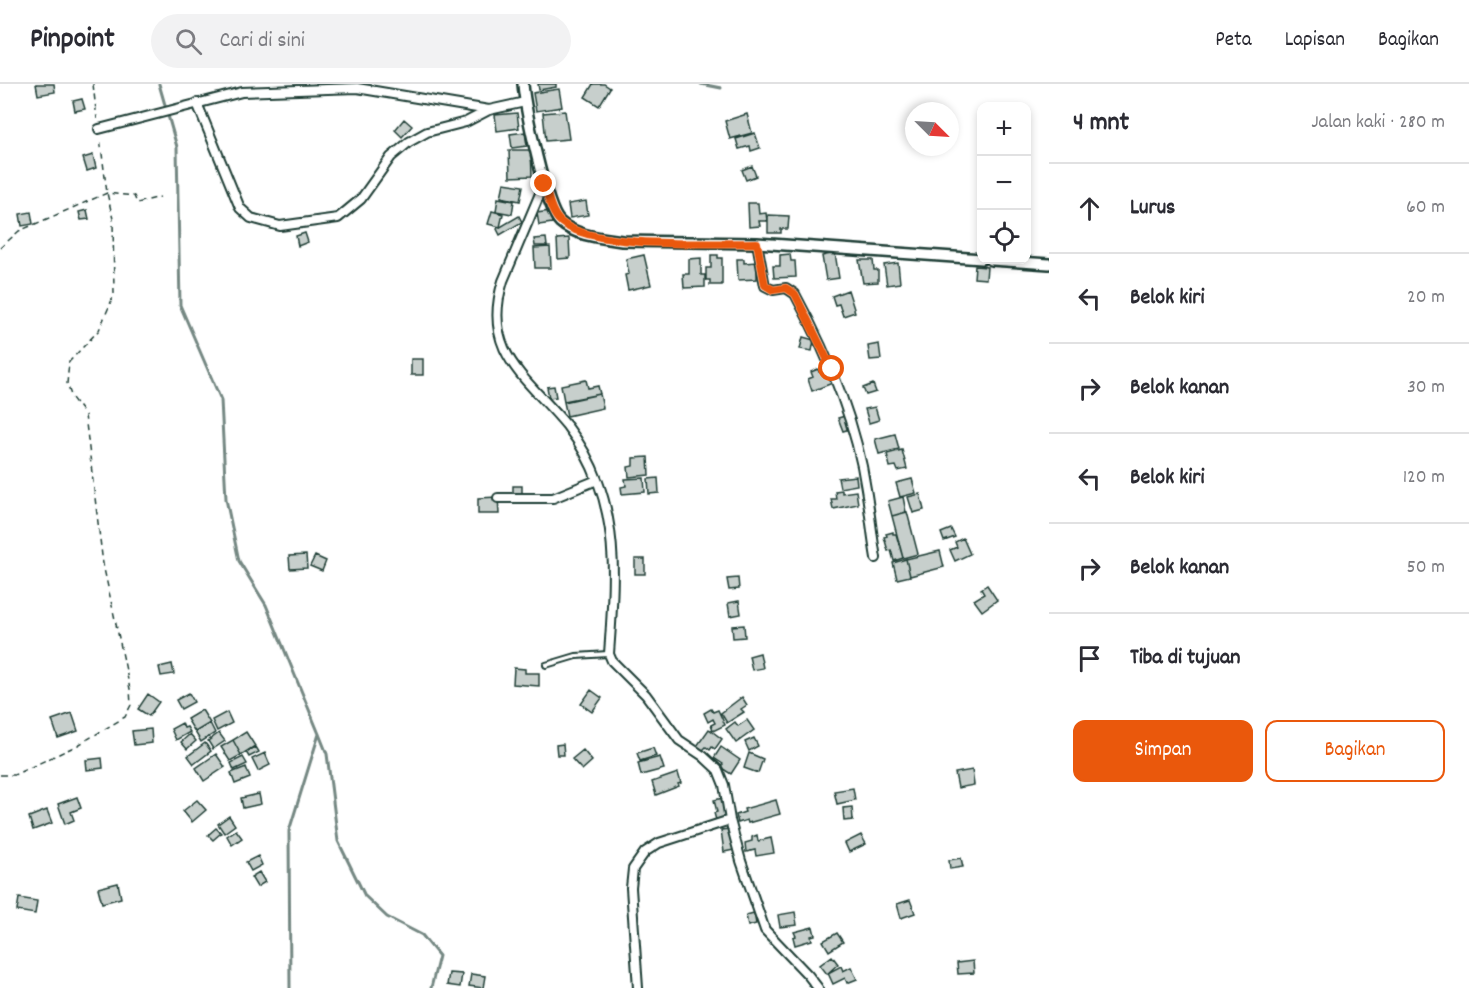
<!DOCTYPE html>
<html lang="id">
<head>
<meta charset="utf-8">
<style>
  :root { --surface:#fff; --page:#f2f2f3; --text:#2b2b33; --muted:#7c7c81; --line:#e1e1e2; --accent:#ea580c }
  body { margin:0; font-family:Dekko,sans-serif; background:var(--page); color:var(--text) }
  .controls { position:absolute; right:18px; top:18px; display:grid; overflow:hidden; border-radius:12px; box-shadow:0 3px 9px #0003 }
  .controls button { width:54px; height:54px; display:grid; place-items:center; padding:0; border:0; border-bottom:2px solid var(--line); background:var(--surface); color:var(--text); font:30px sans-serif }
  .compass { position:absolute; left:905px; top:18px; width:54px; height:54px; border-radius:50%; background:var(--surface); box-shadow:0 3px 9px #0003; rotate:114deg }
  .stop { position:absolute; width:18px; height:18px; margin:-14px; border:4px solid #ea580c; border-radius:50%; background:#fff }
  .stop.end { background:#ea580c; border-color:#fff; box-shadow:0 2px 6px #0008 }
  .list { margin:0; padding:0; list-style:none }
  h2 { display:flex; justify-content:space-between; align-items:center; height:78px; margin:0; padding:0 24px; font-size:26px }
  h2 small { font-size:20px; font-weight:400; color:var(--muted) }
  .list li { display:grid; grid-template-columns:39px 1fr auto; gap:18px; align-items:center; box-sizing:border-box; height:90px; padding:0 24px; border-top:2px solid var(--line) }
  .list b { display:block; font-size:22px; white-space:nowrap }
  .list em { font-size:20px; font-style:normal; color:var(--muted) }
  .actions { display:flex; gap:12px; padding:18px 24px }
  .actions a { flex:1; padding:14px 0; border:2px solid var(--accent); border-radius:12px; text-align:center; font-size:21px; color:var(--accent) }
  .actions .main { background:var(--accent); color:#fff }
  .icon { flex:none; width:33px; height:33px; fill:none; stroke:currentColor; stroke-width:2; stroke-linecap:round; stroke-linejoin:round }
  .map { position:relative; flex:none; width:1049px; height:904px; overflow:hidden }
  header { display:flex; align-items:center; gap:36px; box-sizing:border-box; height:84px; padding:0 30px; background:var(--surface); border-bottom:2px solid var(--line) }
  header strong { font-size:28px }
  nav { display:flex; gap:33px; margin-inline-start:auto; font-size:21px }
  .search { width:420px; height:54px; background:var(--page); display:flex; align-items:center; gap:15px; box-sizing:border-box; padding:0 21px; border-radius:33px; color:var(--muted); font-size:22px }
  main { display:flex }
  aside { flex:1; background:var(--surface) }
  .map>svg:first-child { display:block }
  .lines { fill:none; stroke-linecap:round; stroke-linejoin:round }
  .stream { stroke:#758883; stroke-width:3 }
  .building { fill:#c7cfcc; stroke:#1f3d34; stroke-width:1.5 }
  .service-casing { stroke:#1f3d34; stroke-width:8 }
  .minor-casing { stroke:#1f3d34; stroke-width:12 }
  .tertiary-casing { stroke:#1f3d34; stroke-width:14 }
  .path { stroke:#1f3d34; stroke-width:1.5; stroke-dasharray:6 4.5; stroke-linecap:butt }
  .service { stroke:#fff; stroke-width:4 }
  .minor { stroke:#fff; stroke-width:8 }
  .tertiary { stroke:#fff; stroke-width:9 }
  .route { stroke:#ea580c; stroke-width:8 }
</style>
</head>
<body>
<header>
<strong>Pinpoint</strong>
<div class="search"><svg class="icon" aria-label="search" viewBox="0 0 24 24"><circle cx="10" cy="10" r="6"/><path d="M15 15l6 6"/></svg>Cari di sini</div>
<nav><a>Peta</a><a>Lapisan</a><a>Bagikan</a></nav>
</header>
<main>
<div class="map">
<svg width="1049" height="904" viewBox="0 0 1049 904">
  <rect width="100%" height="100%" fill="#fff"/>
  <filter id="ink" filterUnits="userSpaceOnUse"><feTurbulence type="fractalNoise" baseFrequency=".0167" numOctaves="2"/><feDisplacementMap in="SourceGraphic" scale="12" xChannelSelector="R" yChannelSelector="G"/><feConvolveMatrix kernelMatrix="1 2 1 2 8 2 1 2 1" color-interpolation-filters="sRGB"/></filter>
  <g filter="url(#ink)">
    <g class="lines">
      <path class="stream" d="M 159,0 L 177,63 L 180,221 L 221,316 L 226,415 L 239,477 L 266,521 L 319,650 L 327,670 L 338,757 L 365,812 L 387,833 L 422,851 L 439,872 L 431,904
        M 701,0 L 721,4
        M 290,904 L 289,747 L 319,650"/>
    </g>
    <path class="building" d="M 36,0 L 54,0 L 55,8 L 38,11 Z
      M 538,0 L 556,0 L 556,3 L 539,6 Z
      M 593,0 L 604,0 L 610,4 L 599,22 L 585,13 Z
      M 559,5 L 562,23 L 536,27 L 533,9 Z
      M 82,15 L 85,25 L 75,27 L 73,17 Z
      M 565,27 L 569,55 L 546,57 L 543,29 Z
      M 517,29 L 519,44 L 497,47 L 495,31 Z
      M 747,30 L 752,49 L 730,55 L 725,37 Z
      M 404,35 L 412,42 L 402,53 L 395,46 Z
      M 525,48 L 527,62 L 512,64 L 510,50 Z
      M 755,49 L 760,64 L 751,67 L 750,62 L 739,65 L 736,55 Z
      M 509,66 L 531,66 L 532,92 L 510,93 Z
      M 93,71 L 96,84 L 87,87 L 83,74 Z
      M 752,82 L 756,92 L 746,96 L 742,86 Z
      M 504,99 L 523,102 L 520,117 L 501,113 Z
      M 498,114 L 514,117 L 512,130 L 496,127 Z
      M 586,117 L 588,131 L 570,134 L 568,120 Z
      M 748,119 L 758,119 L 759,130 L 766,129 L 767,137 L 759,137 L 760,142 L 749,143 Z
      M 87,126 L 89,135 L 81,136 L 79,128 Z
      M 492,127 L 503,130 L 500,143 L 488,140 Z
      M 550,127 L 552,139 L 539,141 L 537,129 Z
      M 31,128 L 33,140 L 22,142 L 20,130 Z
      M 768,131 L 789,132 L 788,145 L 781,145 L 781,149 L 768,149 Z
      M 519,132 L 522,138 L 500,151 L 497,145 Z
      M 305,149 L 308,158 L 298,162 L 296,152 Z
      M 546,154 L 547,162 L 535,162 L 534,155 Z
      M 569,154 L 570,174 L 558,175 L 557,155 Z
      M 550,163 L 551,184 L 535,184 L 534,164 Z
      M 835,169 L 839,194 L 826,196 L 822,172 Z
      M 790,170 L 791,177 L 795,177 L 796,193 L 774,194 L 773,182 L 780,182 L 780,171 Z
      M 644,171 L 651,201 L 628,206 L 625,191 L 629,190 L 626,175 Z
      M 711,171 L 718,171 L 718,174 L 722,174 L 722,201 L 710,201 L 710,196 L 706,196 L 706,184 L 711,184 Z
      M 701,174 L 701,191 L 705,191 L 705,203 L 684,204 L 683,190 L 689,190 L 689,175 Z
      M 737,175 L 744,175 L 744,179 L 757,178 L 757,195 L 738,196 Z
      M 859,176 L 873,176 L 874,186 L 878,186 L 878,198 L 863,199 Z
      M 898,179 L 900,199 L 887,201 L 884,181 Z
      M 975,182 L 987,183 L 986,195 L 974,194 Z
      M 848,206 L 855,228 L 843,232 L 839,220 L 835,221 L 832,212 Z
      M 803,253 L 814,256 L 812,267 L 800,265 Z
      M 879,260 L 881,275 L 870,276 L 868,262 Z
      M 411,275 L 423,275 L 423,291 L 411,291 Z
      M 818,285 L 819,288 L 823,286 L 824,289 L 831,286 L 835,298 L 812,307 L 808,295 L 813,293 L 811,288 Z
      M 586,296 L 588,304 L 598,302 L 600,310 L 564,317 L 561,301 Z
      M 873,300 L 876,308 L 866,311 L 863,304 Z
      M 554,302 L 556,313 L 549,314 L 547,303 Z
      M 600,310 L 603,324 L 567,332 L 564,318 Z
      M 875,323 L 879,336 L 869,339 L 865,325 Z
      M 845,332 L 850,345 L 843,347 L 838,334 Z
      M 895,350 L 899,365 L 879,370 L 875,355 Z
      M 902,366 L 907,385 L 898,387 L 896,382 L 890,383 L 887,370 Z
      M 648,373 L 649,391 L 629,393 L 628,383 L 633,382 L 633,374 Z
      M 856,392 L 857,401 L 840,404 L 838,394 Z
      M 644,394 L 645,408 L 622,410 L 621,403 L 626,402 L 625,395 Z
      M 658,394 L 659,409 L 649,410 L 648,395 Z
      M 912,395 L 916,409 L 900,413 L 896,399 Z
      M 513,402 L 522,402 L 522,413 L 513,413 Z
      M 842,406 L 842,409 L 856,407 L 858,420 L 833,425 L 831,415 L 836,415 L 835,407 Z
      M 920,410 L 924,426 L 913,429 L 908,413 Z
      M 498,413 L 499,430 L 478,430 L 478,414 Z
      M 903,413 L 906,428 L 892,432 L 888,417 Z
      M 907,428 L 918,470 L 903,474 L 892,432 Z
      M 951,445 L 955,453 L 944,457 L 941,449 Z
      M 893,448 L 893,450 L 896,450 L 903,474 L 894,477 L 891,466 L 888,467 L 884,453 L 887,452 L 886,450 Z
      M 963,454 L 970,470 L 955,477 L 950,466 L 957,463 L 955,458 Z
      M 940,467 L 944,483 L 910,492 L 906,475 Z
      M 306,471 L 307,484 L 290,485 L 289,472 Z
      M 315,472 L 326,477 L 322,487 L 310,482 Z
      M 635,475 L 645,475 L 645,490 L 635,490 Z
      M 906,475 L 910,492 L 897,495 L 893,479 Z
      M 738,494 L 739,505 L 729,506 L 727,495 Z
      M 987,501 L 997,516 L 982,527 L 974,516 L 984,510 L 981,505 Z
      M 739,517 L 741,530 L 730,532 L 728,519 Z
      M 744,541 L 745,553 L 733,554 L 732,542 Z
      M 760,569 L 763,584 L 752,586 L 749,572 Z
      M 172,580 L 174,590 L 161,592 L 159,583 Z
      M 514,584 L 525,585 L 525,589 L 539,589 L 539,602 L 513,600 Z
      M 591,606 L 602,614 L 592,628 L 581,620 Z
      M 189,609 L 194,618 L 181,625 L 176,616 Z
      M 148,610 L 159,618 L 149,632 L 138,625 Z
      M 742,613 L 747,621 L 741,625 L 744,628 L 727,639 L 721,629 Z
      M 711,625 L 713,628 L 718,626 L 725,641 L 713,647 L 711,641 L 715,639 L 713,635 L 708,638 L 704,629 Z
      M 202,626 L 210,639 L 195,648 L 187,635 Z
      M 227,628 L 232,639 L 217,647 L 212,636 Z
      M 72,629 L 78,647 L 58,654 L 52,636 Z
      M 747,636 L 754,646 L 736,659 L 726,645 L 735,638 L 738,642 Z
      M 182,639 L 184,644 L 187,643 L 190,648 L 176,656 L 171,645 Z
      M 210,639 L 215,649 L 201,658 L 195,648 Z
      M 151,645 L 152,659 L 134,661 L 132,647 Z
      M 709,645 L 722,655 L 715,665 L 712,663 L 710,666 L 706,663 L 703,666 L 697,662 Z
      M 246,648 L 255,662 L 241,671 L 233,656 Z
      M 219,649 L 225,657 L 213,665 L 208,657 Z
      M 190,650 L 196,657 L 187,665 L 181,658 Z
      M 754,654 L 758,662 L 749,667 L 745,658 Z
      M 233,656 L 241,671 L 230,677 L 221,663 Z
      M 205,659 L 211,667 L 194,680 L 188,672 Z
      M 563,660 L 564,671 L 557,671 L 556,661 Z
      M 256,663 L 259,668 L 249,673 L 246,668 Z
      M 721,663 L 740,676 L 731,690 L 720,683 L 723,680 L 714,674 Z
      M 653,664 L 656,672 L 640,677 L 637,669 Z
      M 583,666 L 592,677 L 582,686 L 572,675 Z
      M 265,669 L 270,681 L 258,687 L 252,675 Z
      M 749,669 L 763,675 L 758,689 L 744,684 Z
      M 216,670 L 225,683 L 204,697 L 196,684 Z
      M 243,673 L 247,680 L 234,686 L 231,679 Z
      M 660,673 L 664,685 L 641,691 L 638,679 Z
      M 102,674 L 103,684 L 87,686 L 86,676 Z
      M 246,683 L 250,694 L 235,700 L 231,689 Z
      M 972,686 L 974,701 L 958,704 L 955,689 Z
      M 678,689 L 681,699 L 678,700 L 679,702 L 656,711 L 652,698 Z
      M 853,704 L 855,716 L 837,720 L 834,707 Z
      M 259,710 L 261,720 L 243,724 L 241,714 Z
      M 77,713 L 81,724 L 71,728 L 74,736 L 65,740 L 58,720 Z
      M 723,714 L 728,732 L 716,736 L 714,729 L 717,728 L 714,716 Z
      M 197,716 L 206,726 L 192,738 L 183,727 Z
      M 776,716 L 780,730 L 748,739 L 747,736 L 738,739 L 736,731 L 745,728 L 744,725 Z
      M 852,723 L 853,736 L 844,737 L 843,724 Z
      M 47,726 L 52,739 L 33,746 L 29,733 Z
      M 229,732 L 235,741 L 224,749 L 218,740 Z
      M 216,744 L 221,749 L 213,756 L 208,751 Z
      M 729,745 L 734,766 L 724,768 L 721,746 Z
      M 236,746 L 242,754 L 232,761 L 227,752 Z
      M 757,751 L 758,757 L 771,754 L 774,769 L 756,772 L 755,766 L 746,768 L 745,759 L 752,757 L 752,753 Z
      M 861,751 L 866,760 L 849,768 L 845,759 Z
      M 258,772 L 262,781 L 251,787 L 246,778 Z
      M 961,774 L 963,783 L 950,785 L 949,776 Z
      M 259,788 L 265,798 L 257,803 L 251,793 Z
      M 118,799 L 121,814 L 102,819 L 98,804 Z
      M 19,814 L 37,817 L 35,830 L 17,827 Z
      M 910,816 L 915,829 L 901,834 L 897,820 Z
      M 795,828 L 797,841 L 780,843 L 778,831 Z
      M 754,829 L 756,840 L 748,842 L 746,831 Z
      M 813,843 L 815,851 L 811,852 L 812,856 L 795,861 L 793,853 L 796,852 L 794,848 Z
      M 837,849 L 843,858 L 829,867 L 823,857 Z
      M 832,872 L 838,880 L 827,890 L 820,881 Z
      M 973,877 L 974,889 L 958,890 L 957,879 Z
      M 841,882 L 843,887 L 851,883 L 857,895 L 847,899 L 845,894 L 833,900 L 828,889 Z
      M 449,889 L 462,890 L 460,903 L 447,901 Z
      M 471,890 L 485,892 L 483,904 L 469,902 Z"/>
    <g class="lines">
      <g class="service-casing">
        <path id="service" d="M 546,581 L 576,572 L 608,570"/>
      </g>
      <g class="minor-casing">
        <path id="minor" d="M 197,19 L 240,124 L 251,134 L 280,142 L 338,134 L 361,115 L 391,73 L 409,58 L 427,48 L 466,38 L 489,26 L 525,18
          M 99,45 L 242,8 L 357,4 L 489,26
          M 544,100 L 503,197 C 481,269 527,293 567,342 C 580,359 591,379 598,398 C 619,454 613,512 609,570 L 612,577 L 646,611 L 679,656 L 703,672 L 718,686 L 724,701 L 730,736 L 741,777 L 765,846 L 808,891 L 818,904
          M 757,159 L 765,202 L 773,206 L 786,204 L 795,210 C 828,271 856,336 866,405 C 870,428 872,451 876,474
          M 498,414 L 553,414 L 597,396
          M 638,904 L 631,804 L 633,785 L 645,768 L 659,759 L 730,736"/>
      </g>
      <g class="tertiary-casing">
        <path id="tertiary" d="M 523,0 C 525,23 546,125 560,138 C 575,152 603,154 622,157 L 757,159 L 982,175
          M 991,176 L 1049,180"/>
      </g>
      <path class="path" d="M 93,0 L 97,35
        M 0,164 L 19,147 L 107,109 L 134,112 L 137,119 L 160,113
        M 0,691 L 14,691 L 78,661 L 125,633 L 131,621 L 130,605 L 103,480 L 85,331 L 72,314 L 67,300 L 69,278 L 99,246 L 114,211 L 113,135 L 107,109 L 100,54"/>
      <use href="#service" class="service"/>
      <use href="#minor" class="minor"/>
      <use href="#tertiary" class="tertiary"/>
    </g>
  </g>
  <g class="lines" filter="url(#ink)">
    <path class="route" d="M 544,100 C 548,112 551,130 561,138 C 592,165 714,159 757,159 L 765,201 L 773,206 L 786,204 L 795,210 L 832,285"/>
  </g>
</svg>
<div class="controls">
<button>+</button>
<button>−</button>
<button><svg class="icon" aria-label="locate" viewBox="0 0 24 24"><circle cx="12" cy="12" r="6"/><path d="M12 2v4M12 18v4M2 12h4M18 12h4"/></svg></button>
</div>
<svg class="compass" viewBox="-18 -18 36 36"><path d="M0-13l5 13h-10z" fill="#e53935"/><path d="M0 13l5-13h-10z" fill="#7c7c81"/></svg>
<div class="stop" style="left:832px;top:285px"></div>
<div class="stop end" style="left:544px;top:100px"></div>
</div>
<aside>
<h2>4 mnt<small>Jalan kaki · 280 m</small></h2>
<ul class="list">
<li><svg class="icon" aria-label="ahead" viewBox="0 0 24 24"><path d="M12 20V5M6 11l6-6 6 6"/></svg><div><b>Lurus</b></div><em>60 m</em></li>
<li><svg class="icon" aria-label="left" viewBox="0 0 24 24"><path d="M17 20v-9H6M10 6l-5 5 5 5"/></svg><div><b>Belok kiri</b></div><em>20 m</em></li>
<li><svg class="icon" aria-label="right" viewBox="0 0 24 24"><path d="M7 20v-9h11M14 6l5 5-5 5"/></svg><div><b>Belok kanan</b></div><em>30 m</em></li>
<li><svg class="icon" aria-label="left" viewBox="0 0 24 24"><path d="M17 20v-9H6M10 6l-5 5 5 5"/></svg><div><b>Belok kiri</b></div><em>120 m</em></li>
<li><svg class="icon" aria-label="right" viewBox="0 0 24 24"><path d="M7 20v-9h11M14 6l5 5-5 5"/></svg><div><b>Belok kanan</b></div><em>50 m</em></li>
<li><svg class="icon" aria-label="arrive" viewBox="0 0 24 24"><path d="M6 21V4h12l-3 4 3 4H6"/></svg><div><b>Tiba di tujuan</b></div></li>
</ul>
<div class="actions"><a class="main">Simpan</a><a>Bagikan</a></div>
</aside>
</main>
</body>
</html>
